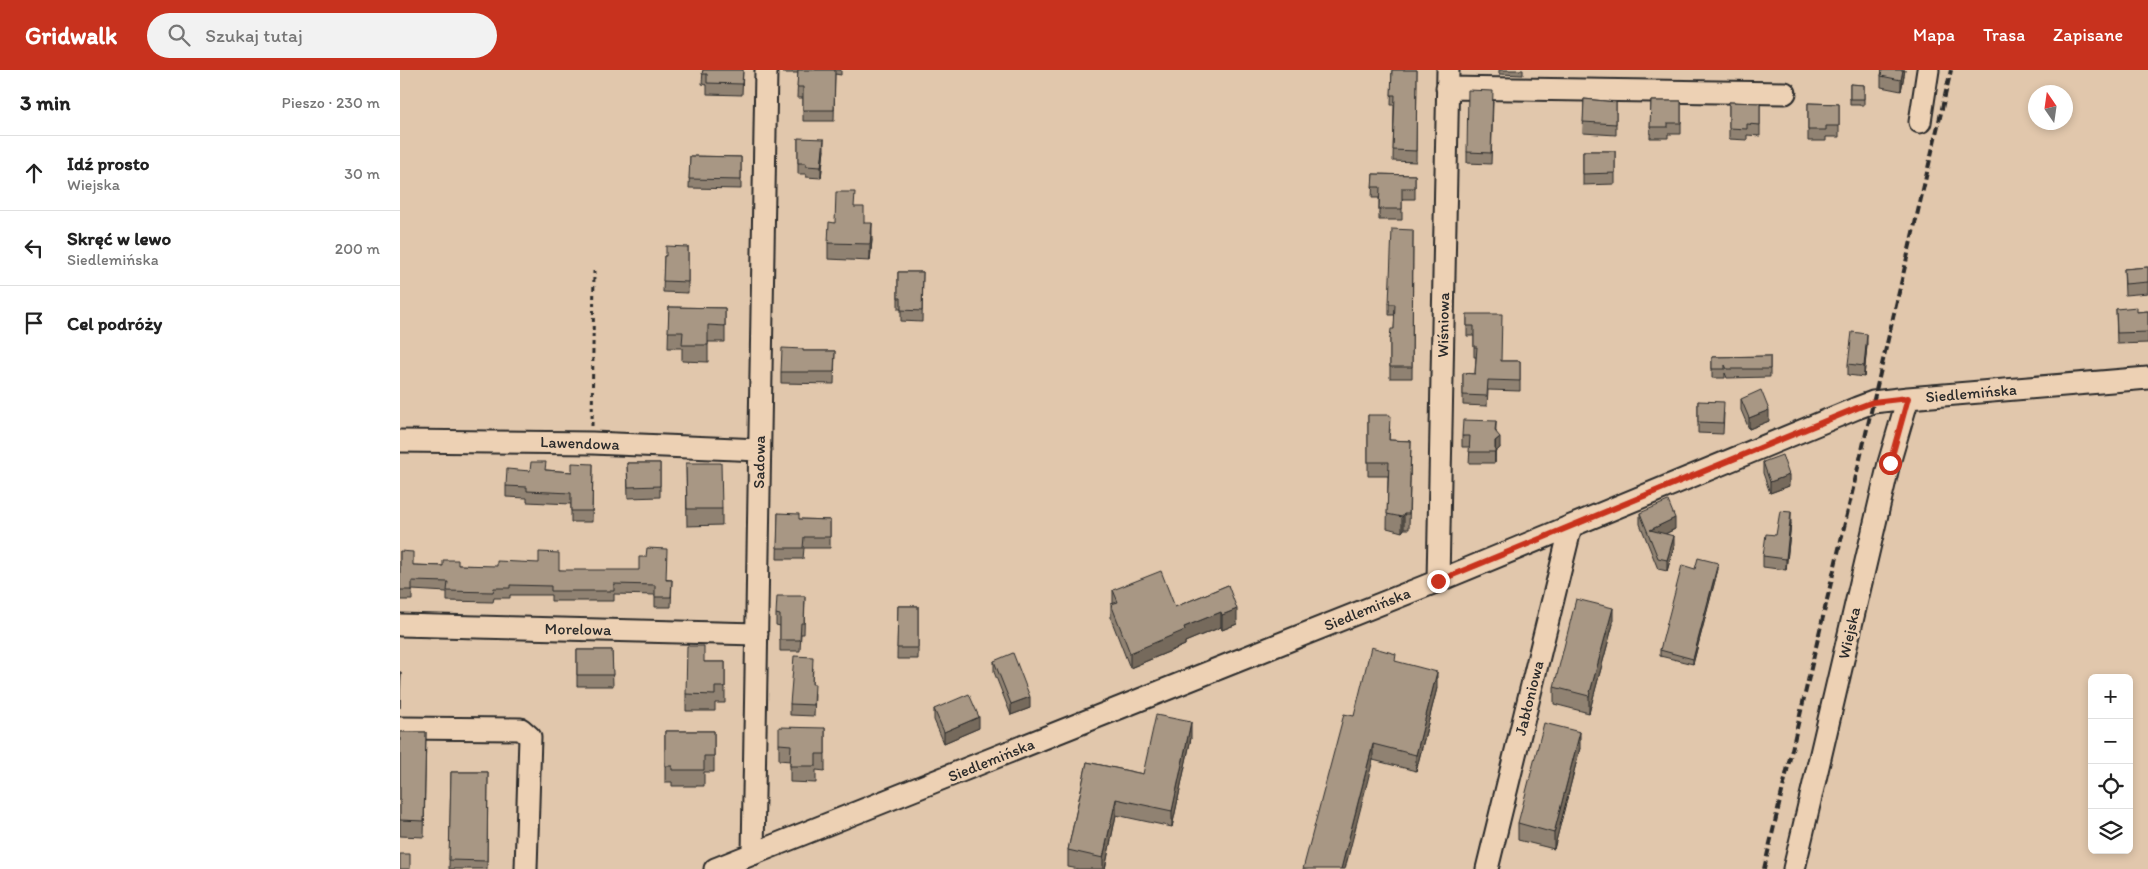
<!DOCTYPE html>
<html lang="pl">
<head>
<meta charset="utf-8">
<style>
  :root { --surface:#fff; --page:#f2f2f2; --text:#222; --muted:#767676; --line:#e0e0e0; --accent:#c8321e }
  body { margin:0; font-family:Itim,sans-serif; background:var(--page); color:var(--text) }
  .controls { position:absolute; right:15px; bottom:15px; display:grid; overflow:hidden; border-radius:8px; box-shadow:0 2px 8px #0003 }
  .controls button { width:45px; height:45px; display:grid; place-items:center; padding:0; border:0; border-bottom:1px solid var(--line); background:var(--surface); color:var(--text); font:25px sans-serif }
  .compass { position:absolute; left:1628px; top:15px; width:45px; height:45px; border-radius:50%; background:var(--surface); box-shadow:0 2px 8px #0003; rotate:347deg }
  .stop { position:absolute; width:15px; height:15px; margin:-11px; border:4px solid #c8321e; border-radius:50%; background:#fff }
  .stop.end { background:#c8321e; border-color:#fff; box-shadow:0 1px 5px #0008 }
  .list { margin:0; padding:0; list-style:none }
  h2 { display:flex; justify-content:space-between; align-items:center; height:65px; margin:0; padding:0 20px; font-size:21px }
  h2 small { font-size:16px; font-weight:400; color:var(--muted) }
  .list li { display:grid; grid-template-columns:32px 1fr auto; gap:15px; align-items:center; box-sizing:border-box; height:75px; padding:0 20px; border-top:1px solid var(--line) }
  .list b { display:block; font-size:19px; white-space:nowrap }
  .list p { margin:0; font-size:16px; white-space:nowrap; color:var(--muted) }
  .list em { font-size:16px; font-style:normal; color:var(--muted) }
  .icon { flex:none; width:28px; height:28px; fill:none; stroke:currentColor; stroke-width:2; stroke-linecap:round; stroke-linejoin:round }
  .map { position:relative; flex:none; width:1748px; height:799px; overflow:hidden }
  header { display:flex; align-items:center; gap:30px; box-sizing:border-box; height:70px; padding:0 25px; background:var(--accent); color:#fff }
  header strong { font-size:24px }
  nav { display:flex; gap:28px; margin-inline-start:auto; font-size:18px }
  .search { width:350px; height:45px; background:var(--page); display:flex; align-items:center; gap:12px; box-sizing:border-box; padding:0 18px; border-radius:28px; color:var(--muted); font-size:19px }
  main { display:flex }
  aside { flex:1; background:var(--surface) }
  .map>svg:first-child { display:block }
  .lines { fill:none; stroke-linecap:round; stroke-linejoin:round }
  .minor-casing { stroke:#2b2b2b; stroke-width:25 }
  .path { stroke:#2b2b2b; stroke-width:3; stroke-dasharray:4 4; stroke-linecap:butt }
  .minor { stroke:#edd1b4; stroke-width:21 }
  .rail { stroke:#2b2b2b; stroke-width:4; stroke-dasharray:8 4; stroke-linecap:butt }
  .wall { fill:#908272; stroke:#2b2b2b }
  .shaded-wall { fill:#766a5c; stroke:#2b2b2b }
  .building { fill:#a89784; stroke:#2b2b2b }
  .route { stroke:#c8321e; stroke-width:6 }
  .labels { text-anchor:middle; dominant-baseline:central; stroke-width:5; stroke-linejoin:round; paint-order:stroke }
  .street-label { font-size:16px; fill:#2b2b2b; stroke:#edd1b4 }
</style>
</head>
<body>
<header>
<strong>Gridwalk</strong>
<div class="search"><svg class="icon" aria-label="search" viewBox="0 0 24 24"><circle cx="10" cy="10" r="6"/><path d="M15 15l6 6"/></svg>Szukaj tutaj</div>
<nav><a>Mapa</a><a>Trasa</a><a>Zapisane</a></nav>
</header>
<main>
<aside>
<h2>3 min<small>Pieszo · 230 m</small></h2>
<ul class="list">
<li><svg class="icon" aria-label="ahead" viewBox="0 0 24 24"><path d="M12 20V5M6 11l6-6 6 6"/></svg><div><b>Idź prosto</b><p>Wiejska</p></div><em>30 m</em></li>
<li><svg class="icon" aria-label="left" viewBox="0 0 24 24"><path d="M17 20v-9H6M10 6l-5 5 5 5"/></svg><div><b>Skręć w lewo</b><p>Siedlemińska</p></div><em>200 m</em></li>
<li><svg class="icon" aria-label="arrive" viewBox="0 0 24 24"><path d="M6 21V4h12l-3 4 3 4H6"/></svg><div><b>Cel podróży</b></div></li>
</ul>
</aside>
<div class="map">
<svg width="1748" height="799" viewBox="0 0 1748 799">
  <rect width="100%" height="100%" fill="#e1c7ac"/>
  <filter id="ink" filterUnits="userSpaceOnUse"><feTurbulence type="fractalNoise" baseFrequency=".02" numOctaves="2"/><feDisplacementMap in="SourceGraphic" scale="10" xChannelSelector="R" yChannelSelector="G"/><feConvolveMatrix kernelMatrix="1 2 1 2 8 2 1 2 1" color-interpolation-filters="sRGB"/></filter>
  <g filter="url(#ink)">
    <g class="lines">
      <g class="minor-casing">
        <path id="minor" d="M 1047,18 L 1385,23
          M 1520,52 L 1528,0
          M 0,371 L 192,373 L 360,380
          M 1038,511 L 1048,0
          M 0,555 L 357,564
          M 0,658 L 121,659 L 130,667 L 126,799
          M 353,784 L 366,0
          M 315,799 L 1038,511 L 1457,338 L 1473,332 L 1508,328 L 1748,308
          M 1087,799 L 1171,456
          M 1394,799 L 1489,393 L 1508,328"/>
      </g>
      <path class="path" d="M 192,356 L 194,201"/>
      <use href="#minor" class="minor"/>
      <path class="rail" d="M 1364,799 L 1551,0"/>
    </g>
    <path class="wall" d="M 303,0 L 343,0 L 342,25 L 307,24 L 307,15 L 302,14 Z
      M 383,0 L 441,0 L 441,5 L 435,4 L 434,51 L 403,51 L 403,28 L 397,28 L 398,3 L 383,3 Z
      M 992,0 L 1017,0 L 1016,92 L 993,91 L 994,35 L 991,35 Z
      M 1099,0 L 1123,0 L 1123,5 L 1099,4 Z
      M 1482,0 L 1505,0 L 1501,21 L 1481,17 L 1481,6 Z
      M 1450,14 L 1464,15 L 1464,35 L 1450,35 Z
      M 1184,29 L 1216,32 L 1216,65 L 1183,63 Z
      M 1251,31 L 1281,31 L 1281,64 L 1268,64 L 1268,68 L 1250,68 Z
      M 1093,32 L 1091,94 L 1067,93 L 1067,82 Z
      M 1329,32 L 1360,33 L 1360,66 L 1347,65 L 1347,70 L 1329,69 Z
      M 1408,33 L 1439,34 L 1439,67 L 1426,67 L 1426,71 L 1408,71 Z
      M 398,68 L 424,80 L 421,108 L 406,107 L 406,104 L 398,104 Z
      M 1183,81 L 1215,81 L 1215,114 L 1183,115 Z
      M 290,86 L 341,87 L 341,119 L 289,118 Z
      M 973,104 L 1015,105 L 1015,129 L 1002,129 L 1002,150 L 979,150 L 979,128 L 972,128 Z
      M 455,137 L 464,153 L 472,170 L 470,191 L 428,189 L 428,173 L 435,153 Z
      M 1013,160 L 1012,308 L 990,308 L 990,268 L 994,259 L 995,245 L 989,245 L 989,234 Z
      M 288,177 L 288,223 L 263,222 L 264,186 L 266,186 Z
      M 1748,197 L 1748,223 L 1725,225 L 1724,199 Z
      M 498,202 L 523,202 L 522,252 L 501,251 L 501,239 L 498,239 Z
      M 269,237 L 325,238 L 325,272 L 308,272 L 308,292 L 282,291 L 282,278 L 268,278 Z
      M 1716,239 L 1737,242 L 1748,241 L 1748,273 L 1717,274 Z
      M 1067,244 L 1101,291 L 1120,291 L 1120,321 L 1088,320 L 1087,336 L 1063,335 L 1063,303 L 1075,304 L 1076,287 L 1074,287 L 1074,266 L 1067,266 Z
      M 1467,275 L 1464,307 L 1448,305 L 1448,294 Z
      M 403,281 L 435,281 L 434,314 L 381,313 L 381,302 Z
      M 1370,286 L 1370,307 L 1327,308 L 1325,303 L 1325,308 L 1312,308 L 1312,287 Z
      M 1341,329 L 1369,351 L 1349,359 L 1341,340 Z
      M 1298,331 L 1324,343 L 1323,364 L 1298,363 Z
      M 968,345 L 990,359 L 989,370 L 1011,371 L 1009,459 L 1004,459 L 1002,462 L 987,458 L 988,406 L 968,406 Z
      M 1096,361 L 1100,378 L 1095,382 L 1095,393 L 1069,393 L 1070,377 L 1062,377 L 1062,366 Z
      M 1363,392 L 1389,416 L 1370,423 L 1363,403 Z
      M 227,393 L 260,393 L 260,427 L 228,428 Z
      M 286,393 L 322,439 L 322,455 L 287,456 Z
      M 193,394 L 192,452 L 171,452 L 171,434 L 127,432 L 127,428 L 106,427 L 106,416 L 130,401 L 146,400 L 172,402 Z
      M 378,443 L 399,449 L 430,450 L 430,478 L 404,478 L 403,489 L 377,489 Z
      M 1240,443 L 1275,459 L 1265,464 L 1274,477 L 1267,501 L 1258,499 L 1240,454 Z
      M 1391,453 L 1386,500 L 1363,497 L 1363,486 L 1376,465 Z
      M 0,481 L 13,495 L 43,496 L 58,495 L 159,500 L 272,510 L 271,537 L 255,537 L 255,525 L 214,524 L 214,531 L 151,531 L 151,525 L 110,525 L 110,528 L 94,528 L 93,532 L 47,531 L 47,522 L 12,520 L 12,530 L 0,530 Z
      M 1295,499 L 1318,499 L 1293,594 L 1260,586 L 1260,580 Z
      M 828,515 L 837,554 L 822,560 L 821,557 L 785,572 L 785,575 L 730,598 L 711,549 L 711,534 L 713,534 L 713,520 L 775,537 Z
      M 405,526 L 404,564 L 401,564 L 400,581 L 380,581 L 380,556 L 376,555 L 376,544 Z
      M 498,536 L 518,536 L 518,589 L 497,589 Z
      M 1213,554 L 1189,643 L 1154,634 L 1154,617 Z
      M 177,580 L 212,580 L 213,616 L 177,616 Z
      M 594,591 L 630,638 L 611,645 L 594,602 Z
      M 304,592 L 325,592 L 325,633 L 315,633 L 315,641 L 286,641 L 286,624 Z
      M 996,592 L 1037,618 L 1016,701 L 973,690 L 954,646 Z
      M 413,598 L 412,614 L 415,625 L 414,646 L 390,645 L 390,634 Z
      M 0,602 L 1,602 L 0,638 Z
      M 534,639 L 579,658 L 544,673 L 534,650 Z
      M 425,658 L 425,701 L 416,700 L 416,713 L 390,712 L 390,691 L 379,690 L 379,674 Z
      M 265,661 L 314,661 L 314,702 L 304,702 L 304,716 L 272,716 L 272,712 L 265,712 Z
      M 0,662 L 26,662 L 24,767 L 0,766 Z
      M 791,668 L 772,757 L 716,745 L 705,799 L 679,799 L 668,797 L 668,780 L 687,692 L 743,704 Z
      M 1180,678 L 1154,779 L 1118,770 L 1118,753 Z
      M 51,702 L 88,702 L 87,799 L 49,799 Z"/>
    <path class="shaded-wall" d="M 1503,0 L 1505,0 L 1501,21 L 1501,10 Z
      M 424,69 L 424,80 L 421,108 L 421,97 Z
      M 472,153 L 472,170 L 470,191 L 470,174 Z
      M 1467,264 L 1467,275 L 1464,307 L 1464,296 Z
      M 1369,340 L 1369,351 L 1349,359 L 1349,348 Z
      M 1096,351 L 1095,371 L 1100,367 L 1100,378 L 1095,382 L 1095,393 Z
      M 1389,405 L 1389,416 L 1370,423 L 1370,412 Z
      M 1391,442 L 1391,453 L 1386,500 L 1386,489 Z
      M 1004,444 L 1004,459 L 1002,462 L 1002,447 Z
      M 1275,448 L 1275,459 L 1251,471 L 1250,460 Z
      M 1274,466 L 1274,477 L 1267,501 L 1267,490 Z
      M 1318,493 L 1318,499 L 1293,594 L 1293,589 Z
      M 1213,538 L 1213,554 L 1189,643 L 1189,626 Z
      M 837,539 L 837,554 L 822,560 L 822,545 Z
      M 821,542 L 821,557 L 785,572 L 785,575 L 730,598 L 730,583 L 784,557 Z
      M 1037,602 L 1037,618 L 1016,701 L 1016,685 Z
      M 630,627 L 630,638 L 611,645 L 611,634 Z
      M 579,647 L 579,658 L 544,673 L 544,662 Z
      M 791,652 L 791,668 L 772,757 L 772,741 Z
      M 1180,662 L 1180,678 L 1154,779 L 1154,763 Z
      M 973,674 L 973,690 L 945,799 L 941,799 Z
      M 716,729 L 716,745 L 705,799 L 703,799 L 703,788 Z"/>
    <path class="building" d="M 303,0 L 343,0 L 342,14 L 307,13 L 307,4 L 302,4 Z
      M 398,0 L 435,0 L 434,40 L 403,40 L 403,17 L 397,17 Z
      M 992,0 L 1017,0 L 1016,81 L 993,80 L 995,25 L 991,25 Z
      M 1482,0 L 1503,0 L 1501,10 L 1481,6 Z
      M 1450,14 L 1464,15 L 1464,29 L 1450,29 Z
      M 1068,20 L 1093,21 L 1091,83 L 1067,82 Z
      M 1184,29 L 1216,32 L 1216,54 L 1183,52 Z
      M 1251,31 L 1281,31 L 1281,53 L 1268,53 L 1268,57 L 1250,57 Z
      M 1329,32 L 1360,33 L 1360,55 L 1347,54 L 1347,59 L 1329,58 Z
      M 1408,33 L 1439,34 L 1439,56 L 1426,56 L 1426,60 L 1408,60 Z
      M 398,68 L 424,69 L 421,97 L 406,96 L 406,93 L 398,93 Z
      M 1183,81 L 1215,81 L 1215,103 L 1183,104 Z
      M 290,86 L 341,87 L 341,110 L 289,109 Z
      M 973,104 L 1015,105 L 1015,118 L 1002,118 L 1002,139 L 979,139 L 980,117 L 972,117 Z
      M 436,122 L 455,122 L 454,137 L 464,137 L 464,153 L 472,153 L 470,174 L 428,173 L 429,152 L 435,153 Z
      M 992,159 L 1013,160 L 1012,297 L 990,297 L 990,268 L 991,259 L 994,259 L 995,234 L 989,234 Z
      M 266,176 L 288,177 L 288,212 L 263,211 L 264,186 L 266,186 Z
      M 1748,197 L 1748,212 L 1725,214 L 1724,199 Z
      M 498,202 L 523,202 L 522,241 L 501,240 L 501,228 L 498,228 Z
      M 269,237 L 325,238 L 325,256 L 308,255 L 308,275 L 282,275 L 283,262 L 268,262 Z
      M 1737,237 L 1737,242 L 1748,241 L 1748,262 L 1717,263 L 1716,239 Z
      M 1067,244 L 1102,244 L 1101,291 L 1120,291 L 1120,311 L 1088,310 L 1087,326 L 1063,325 L 1063,303 L 1075,304 L 1077,277 L 1074,277 L 1074,256 L 1067,256 Z
      M 1452,262 L 1467,264 L 1464,296 L 1448,294 Z
      M 382,278 L 403,279 L 403,281 L 435,281 L 434,302 L 381,302 Z
      M 1370,286 L 1370,299 L 1327,299 L 1325,295 L 1325,299 L 1312,299 L 1312,287 Z
      M 1361,320 L 1369,340 L 1349,348 L 1341,329 Z
      M 1298,331 L 1324,332 L 1323,353 L 1298,352 Z
      M 968,345 L 990,345 L 989,370 L 1011,371 L 1009,444 L 1004,444 L 1002,447 L 987,444 L 989,392 L 968,392 Z
      M 1063,350 L 1096,351 L 1095,361 L 1100,367 L 1095,371 L 1095,382 L 1069,382 L 1070,366 L 1062,366 Z
      M 1382,385 L 1389,405 L 1370,412 L 1363,392 Z
      M 131,392 L 146,392 L 145,400 L 172,402 L 172,393 L 193,394 L 192,441 L 171,441 L 171,423 L 127,421 L 127,417 L 106,416 L 107,399 L 130,401 Z
      M 227,393 L 260,393 L 260,416 L 228,417 Z
      M 286,393 L 321,393 L 322,439 L 287,439 Z
      M 1268,431 L 1275,448 L 1250,460 L 1274,466 L 1267,490 L 1258,488 L 1240,443 Z
      M 1380,441 L 1391,442 L 1386,489 L 1363,486 L 1366,464 L 1376,465 Z
      M 378,443 L 399,444 L 399,449 L 430,450 L 430,467 L 404,467 L 403,478 L 377,478 Z
      M 247,478 L 267,479 L 266,510 L 272,510 L 271,527 L 255,527 L 255,515 L 214,514 L 214,521 L 151,521 L 151,516 L 110,515 L 110,518 L 94,518 L 93,522 L 47,521 L 48,512 L 12,511 L 12,520 L 0,520 L 0,481 L 13,482 L 13,495 L 43,496 L 43,490 L 58,490 L 58,495 L 97,496 L 97,491 L 139,493 L 139,482 L 159,483 L 159,500 L 239,500 L 239,487 L 246,487 Z
      M 1298,488 L 1318,493 L 1293,589 L 1260,580 L 1282,495 L 1295,499 Z
      M 761,501 L 775,537 L 828,515 L 837,539 L 822,545 L 821,542 L 784,557 L 785,560 L 730,583 L 711,534 L 718,532 L 713,520 Z
      M 377,526 L 405,526 L 404,553 L 401,553 L 400,570 L 380,570 L 380,545 L 376,544 Z
      M 1176,529 L 1213,538 L 1189,626 L 1154,617 Z
      M 498,536 L 518,536 L 518,578 L 497,578 Z
      M 287,576 L 304,576 L 304,592 L 325,592 L 325,617 L 315,617 L 315,625 L 286,624 Z
      M 971,577 L 996,584 L 995,591 L 1037,602 L 1016,685 L 973,674 L 941,799 L 903,799 L 944,644 L 954,646 Z
      M 177,580 L 212,580 L 213,605 L 177,605 Z
      M 613,583 L 630,627 L 611,634 L 594,591 Z
      M 394,586 L 413,587 L 412,614 L 415,614 L 414,635 L 390,634 Z
      M 0,602 L 1,602 L 0,622 Z
      M 569,624 L 579,647 L 544,662 L 534,639 Z
      M 756,645 L 791,652 L 772,741 L 716,729 L 703,788 L 668,780 L 687,692 L 743,704 Z
      M 1144,653 L 1180,662 L 1154,763 L 1118,753 Z
      M 379,657 L 425,658 L 425,684 L 416,684 L 416,696 L 390,696 L 391,675 L 379,674 Z
      M 265,661 L 314,661 L 314,686 L 304,686 L 304,700 L 272,700 L 272,696 L 265,696 Z
      M 0,662 L 26,662 L 24,751 L 0,750 Z
      M 51,702 L 88,702 L 87,791 L 49,790 Z
      M 0,784 L 10,784 L 10,799 L 0,799 Z"/>
  </g>
  <g class="lines" filter="url(#ink)">
    <path class="route" d="M 1038,511 L 1457,338 L 1473,332 L 1508,328 L 1490,393"/>
  </g>
  <g class="labels">
    <g class="street-label">
      <text transform="translate(1043 255) rotate(-89)">Wiśniowa</text>
      <text transform="translate(1571 323) rotate(-5)">Siedlemińska</text>
      <text transform="translate(180 373) rotate(2)">Lawendowa</text>
      <text transform="translate(359 392) rotate(-89)">Sadowa</text>
      <text transform="translate(967 539) rotate(-22)">Siedlemińska</text>
      <text transform="translate(178 559) rotate(1)">Morelowa</text>
      <text transform="translate(1449 563) rotate(-77)">Wiejska</text>
      <text transform="translate(1129 628) rotate(-76)">Jabłoniowa</text>
      <text transform="translate(591 690) rotate(-22)">Siedlemińska</text>
    </g>
  </g>
</svg>
<div class="controls">
<button>+</button>
<button>−</button>
<button><svg class="icon" aria-label="locate" viewBox="0 0 24 24"><circle cx="12" cy="12" r="6"/><path d="M12 2v4M12 18v4M2 12h4M18 12h4"/></svg></button>
<button><svg class="icon" aria-label="layers" viewBox="0 0 24 24"><path d="M12 4l9 5-9 5-9-5zM3 14l9 5 9-5"/></svg></button>
</div>
<svg class="compass" viewBox="-18 -18 36 36"><path d="M0-13l5 13h-10z" fill="#e53935"/><path d="M0 13l5-13h-10z" fill="#767676"/></svg>
<div class="stop" style="left:1490px;top:393px"></div>
<div class="stop end" style="left:1038px;top:511px"></div>
</div>
</main>
</body>
</html>
